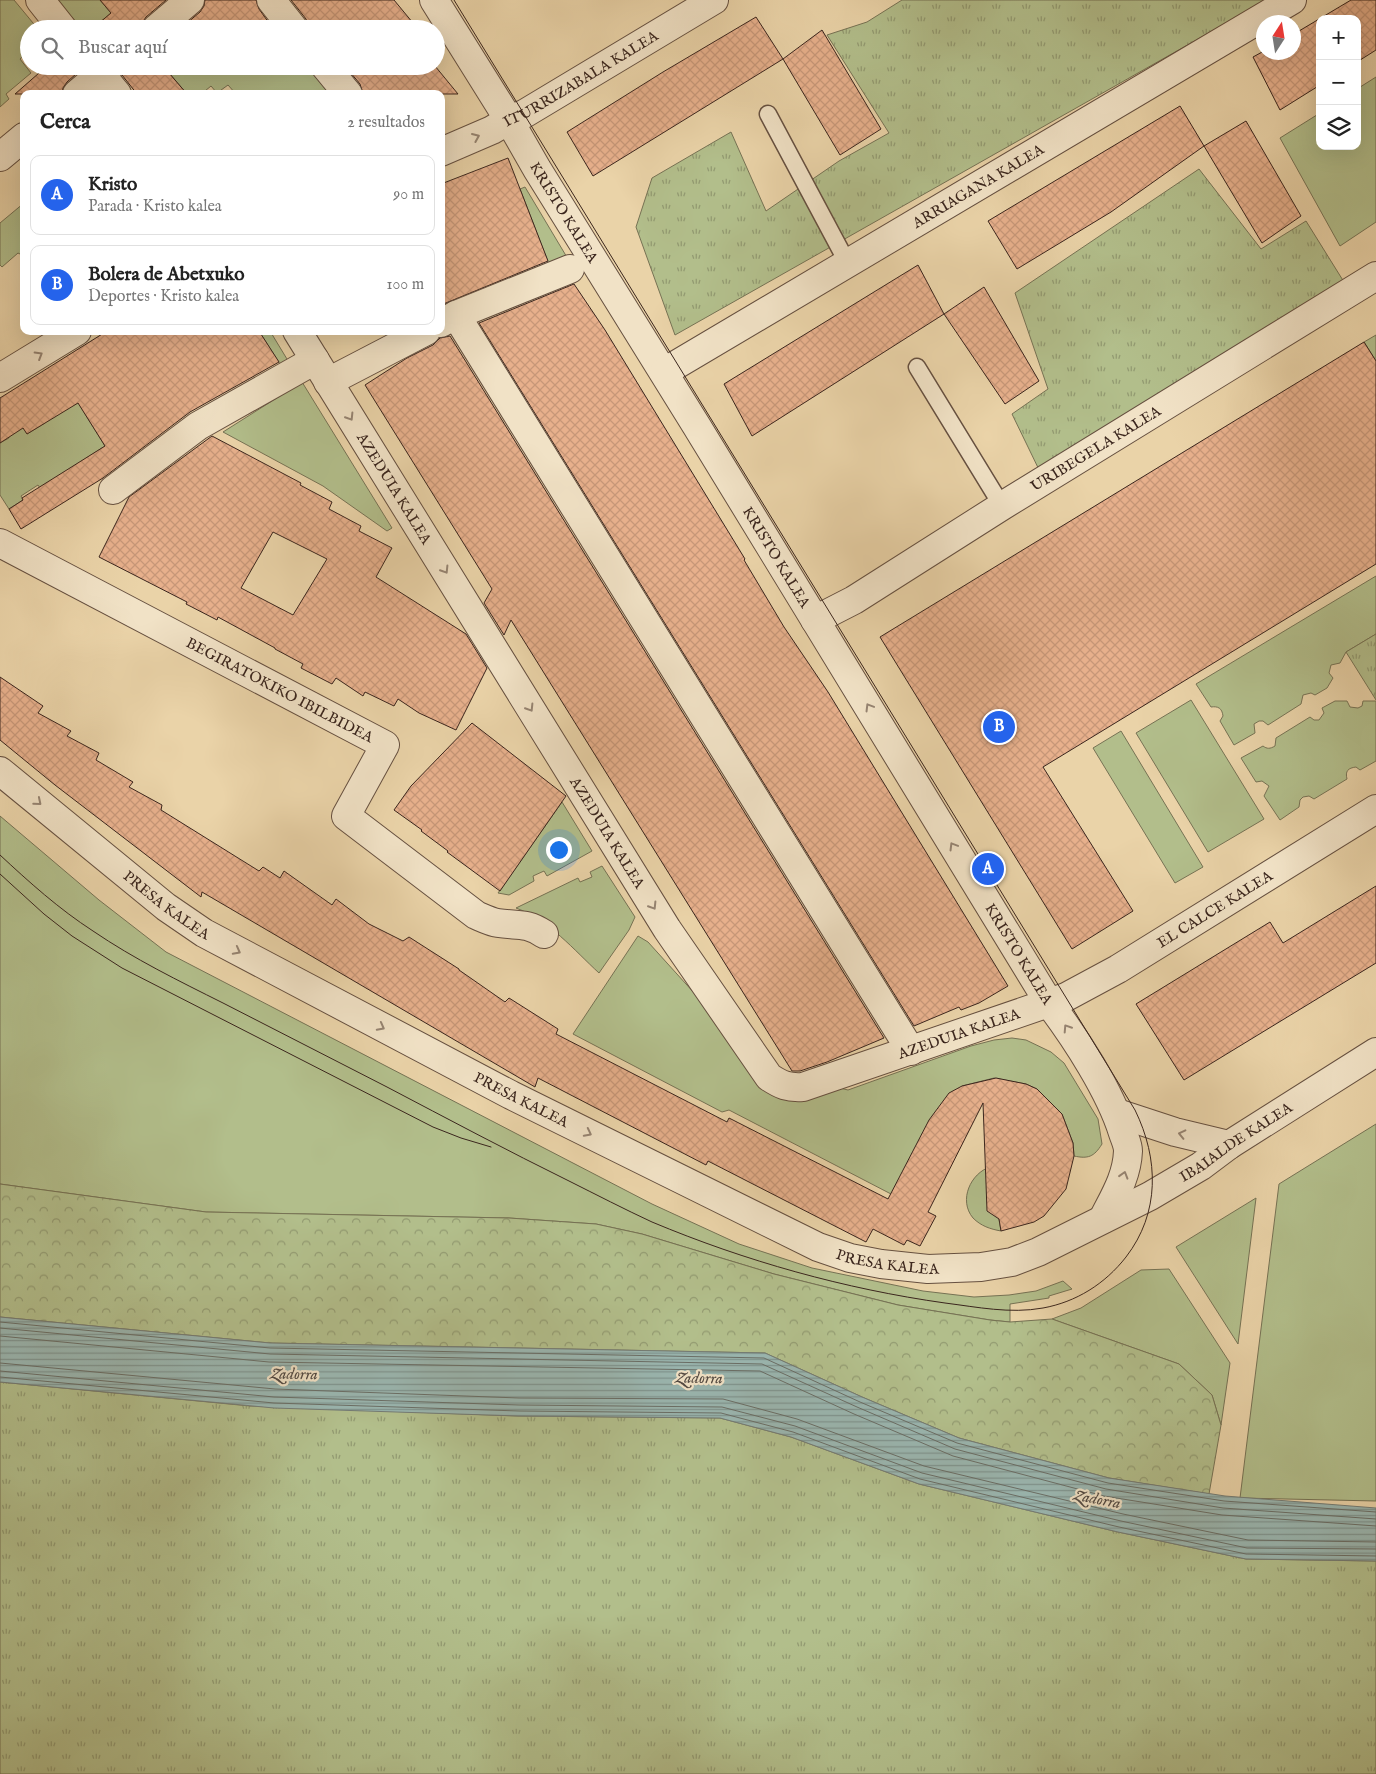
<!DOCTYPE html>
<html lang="es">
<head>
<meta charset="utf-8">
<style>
  :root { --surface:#fff; --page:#f2f2f2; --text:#222; --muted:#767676; --line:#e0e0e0; --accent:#2563eb }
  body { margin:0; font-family:"IM FELL English",serif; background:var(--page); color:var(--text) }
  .controls { position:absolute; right:15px; top:15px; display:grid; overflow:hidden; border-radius:10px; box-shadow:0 5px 20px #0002 }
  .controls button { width:45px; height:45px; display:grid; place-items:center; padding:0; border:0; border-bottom:1px solid var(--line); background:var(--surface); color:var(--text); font:25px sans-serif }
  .compass { position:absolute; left:1256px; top:15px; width:45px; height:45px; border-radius:50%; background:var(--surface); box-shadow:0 5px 20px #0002; rotate:12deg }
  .you { position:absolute; left:558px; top:849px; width:18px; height:18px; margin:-12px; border:4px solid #fff; border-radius:50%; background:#1a73e8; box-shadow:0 0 0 8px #1a73e833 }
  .badge { display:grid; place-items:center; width:32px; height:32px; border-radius:50%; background:var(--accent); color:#fff; font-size:16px; font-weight:700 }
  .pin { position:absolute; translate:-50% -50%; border:2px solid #fff; box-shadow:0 1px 5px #0006 }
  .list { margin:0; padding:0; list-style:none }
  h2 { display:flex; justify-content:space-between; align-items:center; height:65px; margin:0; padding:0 20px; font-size:21px }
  h2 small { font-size:16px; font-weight:400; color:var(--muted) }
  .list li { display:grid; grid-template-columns:32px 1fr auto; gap:15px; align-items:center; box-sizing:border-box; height:80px; margin:0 10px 10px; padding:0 10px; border:1px solid var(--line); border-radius:10px }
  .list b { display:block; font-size:19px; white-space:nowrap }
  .list p { margin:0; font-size:16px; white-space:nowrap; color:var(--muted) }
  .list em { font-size:16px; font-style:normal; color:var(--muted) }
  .icon { flex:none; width:28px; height:28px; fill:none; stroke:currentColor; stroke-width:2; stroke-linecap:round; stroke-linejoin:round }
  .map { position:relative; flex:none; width:1376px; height:1774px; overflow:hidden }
  .search { position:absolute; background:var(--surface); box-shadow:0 5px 20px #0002; left:20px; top:20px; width:425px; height:55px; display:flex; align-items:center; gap:12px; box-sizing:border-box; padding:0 18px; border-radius:28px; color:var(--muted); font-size:19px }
  .panel { position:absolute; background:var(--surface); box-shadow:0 5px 20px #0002; left:20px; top:90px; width:425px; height:245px; border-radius:10px }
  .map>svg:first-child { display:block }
  .green { fill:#b2be8b; stroke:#767254 }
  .forest { fill:url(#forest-crowns); stroke:#767254 }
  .park { fill:url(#park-tufts); stroke:#767254 }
  .water { fill:url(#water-rules); stroke:#747c75 }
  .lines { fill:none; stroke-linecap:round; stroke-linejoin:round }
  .shore { stroke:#6a6e66; stroke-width:1 }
  .building { fill:url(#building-cross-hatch); stroke:#3a251d; fill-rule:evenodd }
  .service-casing { stroke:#665040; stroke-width:19 }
  .minor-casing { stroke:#665040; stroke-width:30 }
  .service { stroke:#f1e2c6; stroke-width:16 }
  .minor { stroke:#f1e2c6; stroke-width:28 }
  .tram { stroke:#3a251d; stroke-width:1 }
  .oneway { stroke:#968472 }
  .labels { text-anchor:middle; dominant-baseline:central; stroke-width:4.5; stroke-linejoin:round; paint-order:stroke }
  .street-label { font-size:15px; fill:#3a251d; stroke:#f1e2c6 }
  .water-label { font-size:16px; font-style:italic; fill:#524942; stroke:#f1e2c6 }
</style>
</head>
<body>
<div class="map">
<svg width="1376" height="1774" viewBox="0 0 1376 1774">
  <defs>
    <pattern id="forest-crowns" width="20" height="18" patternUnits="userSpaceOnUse" patternTransform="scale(1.25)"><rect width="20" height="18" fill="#b2be8b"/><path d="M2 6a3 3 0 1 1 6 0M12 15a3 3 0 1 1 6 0" fill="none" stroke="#929a71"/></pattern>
    <pattern id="park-tufts" width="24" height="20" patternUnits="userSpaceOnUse" patternTransform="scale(1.25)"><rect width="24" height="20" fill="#b2be8b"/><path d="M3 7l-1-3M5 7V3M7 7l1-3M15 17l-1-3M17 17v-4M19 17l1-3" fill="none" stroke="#929a71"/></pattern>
    <pattern id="water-rules" width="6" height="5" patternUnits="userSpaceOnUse" patternTransform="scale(1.25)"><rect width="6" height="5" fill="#9ab6b0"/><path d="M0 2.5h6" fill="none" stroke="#7f948f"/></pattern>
    <pattern id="building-cross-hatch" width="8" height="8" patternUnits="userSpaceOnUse" patternTransform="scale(1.25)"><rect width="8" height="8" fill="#e7b08c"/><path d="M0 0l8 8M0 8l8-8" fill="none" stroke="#c79778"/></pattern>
  </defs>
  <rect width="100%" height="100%" fill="#ead3a8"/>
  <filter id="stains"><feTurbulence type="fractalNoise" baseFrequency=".004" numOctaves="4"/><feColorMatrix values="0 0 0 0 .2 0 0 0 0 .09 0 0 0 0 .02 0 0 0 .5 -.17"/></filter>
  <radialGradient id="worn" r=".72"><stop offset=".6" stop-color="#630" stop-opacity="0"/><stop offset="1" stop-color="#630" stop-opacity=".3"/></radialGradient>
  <path class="green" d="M 0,0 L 14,0 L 38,29 L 29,29 L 29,51 L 20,59 L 31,73 L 6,94 L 9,99 L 0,107 Z
    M 57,0 L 100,0 L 111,13 L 92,29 L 82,29 Z
    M 163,66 L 313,66 L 336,94 L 236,94 L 228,85 L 217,93 L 211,86 L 205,91 L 207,94 L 187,94 Z
    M 1376,77 L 1376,222 L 1340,246 L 1280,138 L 1320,113 L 1320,146 L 1357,146 L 1357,89 Z
    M 525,187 L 568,259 L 550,267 L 520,189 Z
    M 24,203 L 24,251 L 20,254 L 18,253 L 2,267 L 0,265 L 0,223 Z
    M 213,331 L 270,331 L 290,364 L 282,367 L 262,336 Z
    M 1376,335 L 1376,361 L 1364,342 Z
    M 302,382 L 392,528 L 387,531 L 323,486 L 223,432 Z
    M 74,396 L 105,446 L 40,488 L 38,485 L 21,496 L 23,500 L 9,509 L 0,495 L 0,443 L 9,438 L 8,435 L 22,426 L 27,434 L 45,423 Z
    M 1376,576 L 1376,634 L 1346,652 L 1340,663 L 1331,665 L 1329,673 L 1333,678 L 1327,688 L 1315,695 L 1311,693 L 1303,695 L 1301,704 L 1268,725 L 1263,721 L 1259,721 L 1254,724 L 1255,733 L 1234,745 L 1220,721 L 1223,716 C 1222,708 1218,706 1211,707 L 1196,684 Z
    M 1191,700 L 1264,819 L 1208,852 L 1136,733 Z
    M 1335,701 L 1347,701 L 1350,707 L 1358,708 L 1362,706 L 1363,701 L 1376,701 L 1376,761 L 1360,770 L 1356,767 C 1348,768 1345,771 1347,779 L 1314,799 L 1309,796 L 1303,797 L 1300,800 L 1299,807 L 1280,820 L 1264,796 L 1269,786 L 1262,781 L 1256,782 L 1241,758 L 1263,746 C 1267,749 1270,749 1275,746 L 1276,738 L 1310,717 L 1314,720 L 1319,720 L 1324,713 L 1322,708 Z
    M 1121,731 L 1203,867 L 1175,883 L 1093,748 Z
    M 562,802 L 592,851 L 547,876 L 544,871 L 533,876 L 534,881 L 509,895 L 498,893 Z
    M 0,816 L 99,900 L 166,952 L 652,1204 L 739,1244 L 812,1268 L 923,1291 L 974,1297 L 1009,1295 L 1036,1291 L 1063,1281 L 1072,1289 L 1049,1296 L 1049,1298 L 1010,1304 L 1010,1322 L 990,1320 L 898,1305 L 774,1274 L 642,1234 L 596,1224 L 509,1218 L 206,1212 L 0,1184 Z
    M 602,866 L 635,917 L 629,930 L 599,973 C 574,950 549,920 516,908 L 578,878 L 580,882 L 592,877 L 590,872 Z
    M 638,936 L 648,942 L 705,1005 L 760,1085 L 840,1088 L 848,1090 L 971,1046 L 994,1040 L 1012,1038 L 1026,1040 L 1051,1052 L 1064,1063 L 1098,1119 L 1102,1144 C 1094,1157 1088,1159 1074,1156 L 1073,1143 L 1062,1114 L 1037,1089 L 1026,1084 L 994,1078 L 962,1086 L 891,1194 L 729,1110 L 722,1112 L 573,1034 Z
    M 1376,1124 L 1376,1501 L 1240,1498 L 1279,1184 Z
    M 990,1167 L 1001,1231 C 990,1229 981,1226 973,1218 C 958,1200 971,1173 990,1167 Z
    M 1256,1198 L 1238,1344 L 1176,1247 Z
    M 1169,1269 L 1230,1363 L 1221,1425 L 1212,1395 L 1179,1364 L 1052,1319 L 1081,1308 L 1141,1270 Z"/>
  <path class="forest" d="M 0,1184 L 206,1212 L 509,1218 L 596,1224 L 642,1234 L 774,1274 L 898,1305 L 990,1320 L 1010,1322 L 1052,1319 L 1179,1364 L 1212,1395 L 1221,1425 L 1209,1494 L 1109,1478 L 959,1438 L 862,1397 L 765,1353 L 270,1343 L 0,1317 Z"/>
  <path class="park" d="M 902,0 L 1267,0 L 675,335 L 636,227 L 652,178 L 731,132 L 766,211 L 839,161 L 889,133 L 827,35 L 867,22 Z
    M 1199,169 L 1261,249 L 1306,221 L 1344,282 L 1044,480 L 1012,414 L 1048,389 L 1015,293 Z
    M 1376,634 L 1376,700 L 1346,652 Z
    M 0,1382 L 250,1406 L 518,1416 L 720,1418 L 791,1437 L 919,1484 L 1118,1532 L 1246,1559 L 1376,1561 L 1376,1774 L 0,1774 Z"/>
  <path class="water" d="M 0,1317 L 270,1343 L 765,1353 L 862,1397 L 959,1438 L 1109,1478 L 1225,1496 L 1376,1508 L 1376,1561 L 1246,1559 L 1118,1532 L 919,1484 L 791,1437 L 720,1418 L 518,1416 L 274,1408 L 0,1382 Z"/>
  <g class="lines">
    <path class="shore" d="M 0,1322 L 270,1348 L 764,1358 L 860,1402 L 957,1443 L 1108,1483 L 1224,1501 L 1376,1512
      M 0,1328 L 270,1354 L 762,1364 L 857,1407 L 955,1449 L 1106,1489 L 1223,1508 L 1376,1519
      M 0,1336 L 269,1362 L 760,1371 L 854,1414 L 953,1456 L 1104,1496 L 1222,1515 L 1376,1526
      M 0,1363 L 275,1389 L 519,1398 L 723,1399 L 797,1419 L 924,1466 L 1123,1514 L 1248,1540 L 1376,1542
      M 0,1371 L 274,1397 L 519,1405 L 722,1407 L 795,1426 L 922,1473 L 1121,1521 L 1247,1548 L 1376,1549
      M 0,1377 L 274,1403 L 519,1411 L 721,1413 L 793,1432 L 920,1479 L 1119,1527 L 1246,1554 L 1376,1556"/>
  </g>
  <path class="building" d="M 100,0 L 166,0 L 146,17 L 142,23 L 141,29 L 92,29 L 111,13 Z
    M 205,0 L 256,0 L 259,9 L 269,23 L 262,29 L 180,29 L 200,12 L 204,6 Z
    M 291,0 L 394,0 L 413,23 L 409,26 L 411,29 L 309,29 L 306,19 Z
    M 1351,0 L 1376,0 L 1376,50 L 1357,62 L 1357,19 L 1320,19 L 1320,85 L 1280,110 L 1253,57 L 1264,51 L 1264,52 L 1294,52 L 1294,34 Z
    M 756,17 L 783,59 L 593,176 L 567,132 L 663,72 Z
    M 822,30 L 881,129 L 840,155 L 783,59 Z
    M 47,66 L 69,66 L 76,74 L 67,82 L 63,88 L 62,94 L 15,94 Z
    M 125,66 L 163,66 L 187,94 L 137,94 L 122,75 Z
    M 345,66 L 435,66 L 458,94 L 363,94 L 360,84 Z
    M 1180,106 L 1204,146 L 1111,212 L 1017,269 L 988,221 Z
    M 1246,121 L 1301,216 L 1262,243 L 1204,146 Z
    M 508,158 L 548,261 L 441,305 L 441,184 Z
    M 918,265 L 944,314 L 752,436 L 724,384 Z
    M 574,284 L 605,330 L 745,559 L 744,560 L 784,627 L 828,692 L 1008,986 L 979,1003 L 961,1010 L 959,1007 L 914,1026 L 479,323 Z
    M 984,287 L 1039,381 L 1005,404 L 944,314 Z
    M 107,331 L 259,331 L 279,362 L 190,412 L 103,478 L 21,529 L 9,509 L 23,500 L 22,498 L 105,446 L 78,403 L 27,434 L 23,428 L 0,443 L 0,398 Z
    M 450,336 L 884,1038 L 827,1062 L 800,1071 L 792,1071 L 511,620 L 504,635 L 484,603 L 492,589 L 365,385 L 407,358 L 433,345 L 440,338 Z
    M 1364,342 L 1376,361 L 1376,564 L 1043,767 L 1133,911 L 1072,949 L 880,637 Z
    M 212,436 L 301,483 L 300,485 L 332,502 L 329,509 L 361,526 L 359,531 L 392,548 L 376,577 L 466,634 L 487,668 L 456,730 L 419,713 L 398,699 L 394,706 L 365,692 L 363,696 L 336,678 L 332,684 L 301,668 L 303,664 L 275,649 L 275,648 L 218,617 L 217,620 L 186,604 L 187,602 L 99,557 L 129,497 ZM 273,532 L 327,559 L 293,615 L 241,588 Z
    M 0,677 L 43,706 L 38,713 L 71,731 L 67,736 L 99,753 L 96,760 L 133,782 L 129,787 L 162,805 L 161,810 L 259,871 L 263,867 L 280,878 L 284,871 L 332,905 L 336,899 L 369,924 L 403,941 L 409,937 L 459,969 L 459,970 L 505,1002 L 509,998 L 558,1029 L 556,1034 L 727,1122 L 729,1118 L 888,1199 L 929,1120 L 949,1093 L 962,1086 L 996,1078 L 1026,1084 L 1037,1089 L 1062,1114 L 1073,1143 L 1074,1156 L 1066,1189 L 1044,1216 L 1034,1222 L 1001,1231 L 999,1219 L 987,1211 L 983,1103 L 928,1212 L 936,1216 L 920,1246 L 907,1240 L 904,1245 L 873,1229 L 866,1242 L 708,1161 L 706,1165 L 538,1078 L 535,1087 L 202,892 L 201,897 L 55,785 L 0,740 Z
    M 472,723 L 566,796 L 500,891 L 447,852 L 448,851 L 421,831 L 422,830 L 394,810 L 411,786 Z
    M 1376,886 L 1376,963 L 1184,1080 L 1136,1004 L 1270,922 L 1283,943 Z"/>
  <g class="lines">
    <g class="service-casing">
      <path id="service" d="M 768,114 L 848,264
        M 917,367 L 1002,506"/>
    </g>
    <g class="minor-casing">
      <g id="minor">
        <path d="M 40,0 L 63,29"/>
        <path d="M 271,0 L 294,29"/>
        <path id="s1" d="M 434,0 L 509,120 L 537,169 L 696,425 L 1049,1003 C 1076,1039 1110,1091 1123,1133 C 1125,1139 1128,1145 1128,1151 C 1127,1177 1114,1197 1103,1219"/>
        <path d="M 156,29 L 190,0"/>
        <path d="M 94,66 L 117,94"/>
        <path d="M 325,66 L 348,94"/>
        <path d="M 77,94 L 110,66"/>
        <path id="s2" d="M 441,152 L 492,130 L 509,120 L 524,114 L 714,0"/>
        <path d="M 0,157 L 24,137"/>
        <path d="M 456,315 L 911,1051"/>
        <path d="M 441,323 L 456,315 L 570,269"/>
        <path id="s3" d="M 297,331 L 667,929 L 769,1077 C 781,1085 788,1088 803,1087 L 1066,997 L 1118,969 L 1376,809"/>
        <path id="s4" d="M 664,372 L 1292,0"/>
        <path d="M 0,378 L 77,331"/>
        <path d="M 328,382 L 426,331"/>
        <path d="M 113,490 L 198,426 L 315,360"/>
        <path id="s5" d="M 0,543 L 385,745 L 346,816 L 476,915 C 483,918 491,922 498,923 C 518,926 526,922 544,934"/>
        <path id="s6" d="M 815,620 L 854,600 L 1002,506 L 1376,276"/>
        <path id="s7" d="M 0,771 L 166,907 L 204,933 L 511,1095 L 818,1247 L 850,1258 L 881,1264 L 928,1269 L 981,1267 L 1012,1262 L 1038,1252 L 1150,1196 L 1201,1166 L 1229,1145 L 1376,1052"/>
        <path d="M 1117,1113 L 1175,1132 L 1229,1145"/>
      </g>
    </g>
    <use href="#service" class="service"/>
    <use href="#minor" class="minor"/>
    <path class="tram" d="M 0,855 C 29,882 59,909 93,931 C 134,959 179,981 223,1003 C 278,1031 332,1059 387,1087 C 448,1119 508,1151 569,1181 C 597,1195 624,1209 652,1222 C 745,1261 845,1289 945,1303 C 977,1307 1010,1314 1043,1308 C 1076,1302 1105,1284 1126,1257 C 1160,1213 1159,1159 1135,1110 L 454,0
      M 0,874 L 44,914 L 72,936 L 122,968 L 433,1127 L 461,1138 L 491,1147"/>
  </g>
  <defs><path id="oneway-chevron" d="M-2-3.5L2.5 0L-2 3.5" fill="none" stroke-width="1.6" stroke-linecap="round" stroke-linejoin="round" transform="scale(1.25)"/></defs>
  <g class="oneway">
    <use href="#oneway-chevron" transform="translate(476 137) rotate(-23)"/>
    <use href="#oneway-chevron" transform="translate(39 355) rotate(-31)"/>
    <use href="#oneway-chevron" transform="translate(350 417) rotate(58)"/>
    <use href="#oneway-chevron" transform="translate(445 570) rotate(58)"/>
    <use href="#oneway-chevron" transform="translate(869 707) rotate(-121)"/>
    <use href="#oneway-chevron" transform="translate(530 708) rotate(58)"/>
    <use href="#oneway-chevron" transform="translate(38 802) rotate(40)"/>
    <use href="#oneway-chevron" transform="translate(953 846) rotate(-121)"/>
    <use href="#oneway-chevron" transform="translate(653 906) rotate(58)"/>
    <use href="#oneway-chevron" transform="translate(237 951) rotate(28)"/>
    <use href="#oneway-chevron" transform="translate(381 1027) rotate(28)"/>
    <use href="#oneway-chevron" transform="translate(1067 1028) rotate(-123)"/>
    <use href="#oneway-chevron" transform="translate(588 1133) rotate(27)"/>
    <use href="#oneway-chevron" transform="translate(1182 1134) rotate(-167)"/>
    <use href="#oneway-chevron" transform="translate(1124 1175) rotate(-73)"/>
  </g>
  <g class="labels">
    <g class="street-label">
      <text stroke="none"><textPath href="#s2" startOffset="158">ITURRIZABALA KALEA</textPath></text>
      <text stroke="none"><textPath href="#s4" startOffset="365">ARRIAGANA KALEA</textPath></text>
      <text stroke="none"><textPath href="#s1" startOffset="249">KRISTO KALEA</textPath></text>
      <text stroke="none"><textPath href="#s6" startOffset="329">URIBEGELA KALEA</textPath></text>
      <text stroke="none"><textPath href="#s3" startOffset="185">AZEDUIA KALEA</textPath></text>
      <text stroke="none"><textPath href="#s1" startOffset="654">KRISTO KALEA</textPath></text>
      <text stroke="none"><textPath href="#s5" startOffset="316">BEGIRATOKIKO IBILBIDEA</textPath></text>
      <text stroke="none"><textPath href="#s3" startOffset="590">AZEDUIA KALEA</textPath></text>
      <text stroke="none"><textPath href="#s7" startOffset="214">PRESA KALEA</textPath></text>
      <text stroke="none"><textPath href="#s3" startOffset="1370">EL CALCE KALEA</textPath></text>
      <text stroke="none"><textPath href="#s1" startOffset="1119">KRISTO KALEA</textPath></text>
      <text stroke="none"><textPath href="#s3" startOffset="1084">AZEDUIA KALEA</textPath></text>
      <text stroke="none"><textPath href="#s7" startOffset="619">PRESA KALEA</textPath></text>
      <text stroke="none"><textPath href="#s7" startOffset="1402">IBAIALDE KALEA</textPath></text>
      <text stroke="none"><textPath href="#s7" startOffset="1022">PRESA KALEA</textPath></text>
    </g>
    <g class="water-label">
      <text transform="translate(294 1375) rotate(1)">Zadorra</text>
      <text transform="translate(699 1379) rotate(1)">Zadorra</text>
      <text transform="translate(1097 1500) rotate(11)">Zadorra</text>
    </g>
  </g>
  <rect width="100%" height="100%" filter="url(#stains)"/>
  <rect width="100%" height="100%" fill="url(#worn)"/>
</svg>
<div class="controls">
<button>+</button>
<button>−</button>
<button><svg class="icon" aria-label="layers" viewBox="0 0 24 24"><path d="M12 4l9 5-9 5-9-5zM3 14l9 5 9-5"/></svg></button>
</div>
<svg class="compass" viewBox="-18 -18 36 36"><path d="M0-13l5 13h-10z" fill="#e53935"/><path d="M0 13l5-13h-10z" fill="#767676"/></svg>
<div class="you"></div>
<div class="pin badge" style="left:988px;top:869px">A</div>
<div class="pin badge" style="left:999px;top:727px">B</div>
<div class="search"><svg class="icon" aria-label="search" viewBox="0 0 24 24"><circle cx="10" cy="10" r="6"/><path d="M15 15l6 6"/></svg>Buscar aquí</div>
<section class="panel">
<h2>Cerca<small>2 resultados</small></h2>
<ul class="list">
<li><span class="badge">A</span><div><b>Kristo</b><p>Parada · Kristo kalea</p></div><em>90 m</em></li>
<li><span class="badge">B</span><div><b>Bolera de Abetxuko</b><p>Deportes · Kristo kalea</p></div><em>100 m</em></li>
</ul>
</section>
</div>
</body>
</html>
